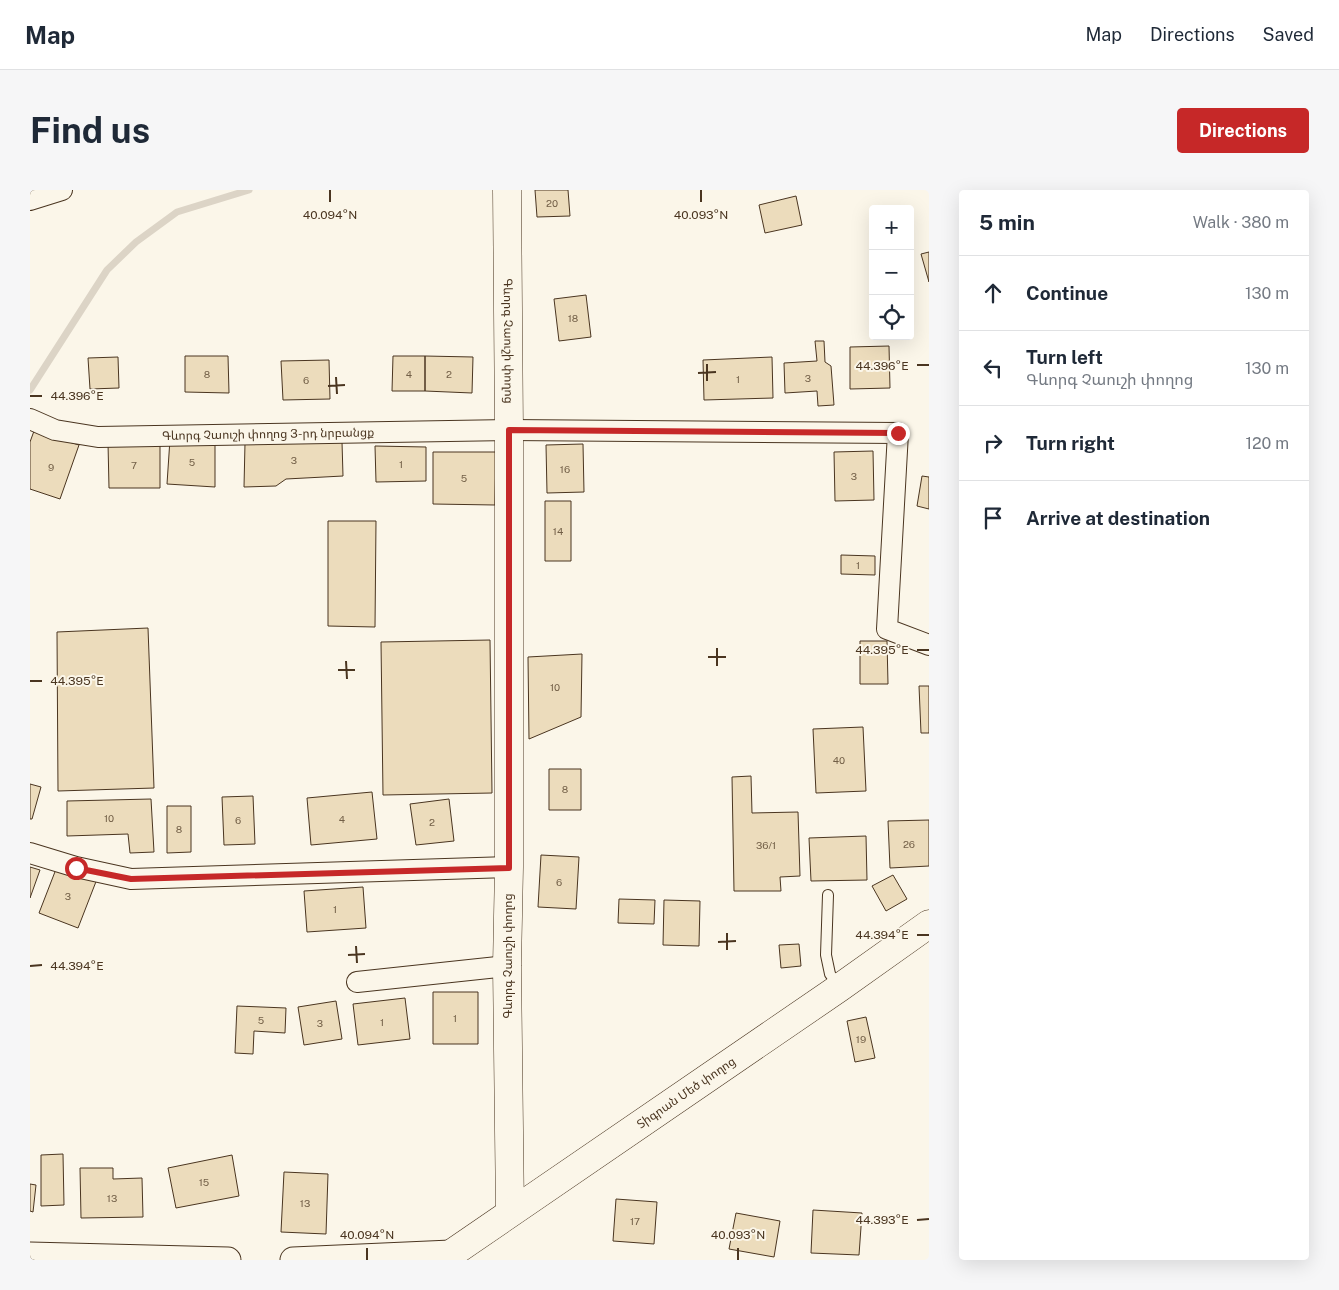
<!DOCTYPE html>
<html lang="en">
<head>
<meta charset="utf-8">
<style>
  :root { --surface:#fff; --page:#f6f6f7; --text:#1f2937; --muted:#747a83; --line:#e0e1e3; --accent:#c62828 }
  body { margin:0; font-family:"Public Sans","Noto Sans Armenian",sans-serif; background:var(--page); color:var(--text) }
  .controls { position:absolute; right:15px; top:15px; display:grid; overflow:hidden; border-radius:5px; box-shadow:0 5px 20px #0002 }
  .controls button { width:45px; height:45px; display:grid; place-items:center; padding:0; border:0; border-bottom:1px solid var(--line); background:var(--surface); color:var(--text); font:25px sans-serif }
  .stop { position:absolute; width:15px; height:15px; margin:-11px; border:4px solid #c62828; border-radius:50%; background:#fff }
  .stop.end { background:#c62828; border-color:#fff; box-shadow:0 1px 5px #0008 }
  .list { margin:0; padding:0; list-style:none }
  h2 { display:flex; justify-content:space-between; align-items:center; height:65px; margin:0; padding:0 20px; font-size:21px }
  h2 small { font-size:16px; font-weight:400; color:var(--muted) }
  .list li { display:grid; grid-template-columns:32px 1fr auto; gap:15px; align-items:center; box-sizing:border-box; height:75px; padding:0 20px; border-top:1px solid var(--line) }
  .list b { display:block; font-size:19px; white-space:nowrap }
  .list p { margin:0; font-size:16px; white-space:nowrap; color:var(--muted) }
  .list em { font-size:16px; font-style:normal; color:var(--muted) }
  .icon { flex:none; width:28px; height:28px; fill:none; stroke:currentColor; stroke-width:2; stroke-linecap:round; stroke-linejoin:round }
  .map { position:relative; flex:none; width:899px; height:1070px; overflow:hidden; border-radius:5px }
  header { display:flex; align-items:center; gap:30px; box-sizing:border-box; height:70px; padding:0 25px; background:var(--surface); border-bottom:1px solid var(--line) }
  header strong { font-size:24px }
  nav { display:flex; gap:28px; margin-inline-start:auto; font-size:18px }
  .intro { display:flex; align-items:center; justify-content:space-between; box-sizing:border-box; height:120px; padding:0 30px }
  h1 { margin:0; font-size:35px }
  .button { padding:12px 22px; border-radius:5px; background:var(--accent); color:#fff; font-size:18px; font-weight:700 }
  main { display:flex; gap:30px; padding:0 30px }
  aside { flex:1; background:var(--surface); border-radius:5px; box-shadow:0 5px 20px #0002 }
  .map>svg:first-child { display:block }
  .lines { fill:none; stroke-linecap:round; stroke-linejoin:round }
  .stream { stroke:#dcd4c6; stroke-width:7 }
  .building { fill:#ecdcbc; stroke:#4a3520 }
  .service-casing { stroke:#4a3520; stroke-width:12 }
  .minor-casing { stroke:#4a3520; stroke-width:22 }
  .tertiary-casing { stroke:#4a3520; stroke-width:27 }
  .secondary-casing { stroke:#4a3520; stroke-width:29 }
  .primary-casing { stroke:#4a3520; stroke-width:29 }
  .service { stroke:#fbf6e9; stroke-width:10 }
  .minor { stroke:#fbf6e9; stroke-width:20 }
  .tertiary { stroke:#fbf6e9; stroke-width:25 }
  .secondary { stroke:#fbf6e9; stroke-width:28 }
  .primary { stroke:#fbf6e9; stroke-width:28 }
  .route { stroke:#c62828; stroke-width:6 }
  .ticks { fill:none; stroke:#4a3520; stroke-width:2 }
  .labels { text-anchor:middle; dominant-baseline:central; stroke-width:4; stroke-linejoin:round; paint-order:stroke }
  .number-label { font-size:10px; fill:#725f47 }
  .street-label { font-size:12px; fill:#4a3520; stroke:#fbf6e9 }
  .ticks-label { font-size:12px; text-anchor:middle; fill:#4a3520; stroke:#fbf6e9; stroke-width:4; stroke-linejoin:round; paint-order:stroke }
</style>
</head>
<body>
<header>
<strong>Map</strong>
<nav><a>Map</a><a>Directions</a><a>Saved</a></nav>
</header>
<div class="intro"><h1>Find us</h1><a class="button">Directions</a></div>
<main>
<div class="map">
<svg width="899" height="1070" viewBox="0 0 899 1070">
  <rect width="100%" height="100%" fill="#fbf6e9"/>
  <g class="lines">
    <path class="stream" d="M 0,200 L 77,80 L 106,52 L 147,22 L 219,0"/>
  </g>
  <path class="building" d="M 505,0 L 538,0 L 540,26 L 507,27 Z
    M 766,6 L 772,35 L 735,43 L 729,15 Z
    M 899,62 L 899,92 L 891,64 Z
    M 556,105 L 561,147 L 529,151 L 524,109 Z
    M 785,151 L 794,151 L 795,172 L 801,176 L 804,215 L 788,216 L 787,201 L 755,203 L 754,173 L 787,171 Z
    M 859,156 L 860,198 L 820,199 L 820,157 Z
    M 155,166 L 198,166 L 199,203 L 155,202 Z
    M 363,166 L 395,166 L 395,201 L 362,201 Z
    M 395,166 L 443,167 L 442,203 L 395,201 Z
    M 88,167 L 89,198 L 60,199 L 58,168 Z
    M 742,167 L 743,208 L 674,210 L 673,170 Z
    M 299,170 L 300,209 L 253,210 L 251,171 Z
    M 4,241 L 49,255 L 30,309 L 0,299 L 0,252 Z
    M 140,249 L 185,249 L 185,297 L 137,294 Z
    M 130,252 L 130,298 L 79,298 L 78,253 Z
    M 312,252 L 313,286 L 256,289 L 246,296 L 214,297 L 215,253 Z
    M 553,254 L 554,302 L 517,303 L 516,255 Z
    M 345,256 L 396,257 L 396,291 L 346,292 Z
    M 843,261 L 844,310 L 805,311 L 804,262 Z
    M 403,262 L 466,262 L 465,315 L 403,314 Z
    M 892,286 L 899,287 L 899,319 L 887,316 Z
    M 515,311 L 541,311 L 541,371 L 515,371 Z
    M 298,331 L 346,331 L 345,437 L 298,436 Z
    M 811,365 L 845,366 L 845,385 L 811,384 Z
    M 118,438 L 124,598 L 28,601 L 27,442 Z
    M 460,450 L 462,603 L 353,605 L 351,452 Z
    M 830,451 L 857,451 L 858,494 L 830,494 Z
    M 552,464 L 551,527 L 499,549 L 498,467 Z
    M 889,496 L 899,496 L 899,543 L 891,543 Z
    M 833,537 L 836,601 L 786,603 L 783,539 Z
    M 519,579 L 551,579 L 551,620 L 519,620 Z
    M 721,586 L 722,623 L 768,622 L 770,686 L 750,687 L 751,701 L 704,701 L 702,587 Z
    M 0,594 L 11,597 L 2,629 L 0,629 Z
    M 342,602 L 347,649 L 281,655 L 277,608 Z
    M 223,606 L 225,654 L 194,655 L 192,607 Z
    M 121,609 L 124,662 L 100,663 L 98,644 L 37,646 L 37,611 Z
    M 419,609 L 424,651 L 386,655 L 380,614 Z
    M 137,616 L 161,616 L 161,662 L 137,663 Z
    M 899,630 L 899,676 L 860,678 L 858,631 Z
    M 836,646 L 837,690 L 781,691 L 779,648 Z
    M 511,665 L 549,667 L 546,719 L 508,717 Z
    M 28,674 L 67,689 L 48,738 L 9,723 Z
    M 0,677 L 10,680 L 0,708 Z
    M 863,685 L 877,709 L 856,721 L 842,696 Z
    M 333,697 L 336,738 L 277,742 L 274,701 Z
    M 589,709 L 625,710 L 624,734 L 588,733 Z
    M 634,710 L 670,711 L 669,756 L 633,755 Z
    M 769,754 L 771,776 L 751,778 L 749,755 Z
    M 403,802 L 448,802 L 448,854 L 403,854 Z
    M 375,808 L 380,849 L 328,855 L 323,814 Z
    M 306,811 L 312,849 L 274,855 L 268,817 Z
    M 207,816 L 256,818 L 255,843 L 224,841 L 223,864 L 205,863 Z
    M 836,827 L 845,868 L 825,872 L 817,831 Z
    M 33,964 L 34,1015 L 11,1016 L 11,965 Z
    M 202,965 L 209,1006 L 146,1018 L 138,978 Z
    M 50,978 L 83,978 L 83,989 L 112,988 L 113,1027 L 51,1028 Z
    M 254,982 L 298,984 L 296,1044 L 251,1042 Z
    M 0,994 L 6,995 L 3,1022 L 0,1021 Z
    M 586,1009 L 627,1012 L 624,1054 L 583,1051 Z
    M 783,1020 L 832,1023 L 829,1065 L 781,1063 Z
    M 706,1023 L 750,1031 L 744,1067 L 699,1059 Z"/>
  <g class="lines">
    <g class="service-casing">
      <path id="service" d="M 798,705 L 796,765 L 800,784 L 809,797"/>
    </g>
    <g class="minor-casing">
      <g id="minor">
        <path d="M 0,10 L 32,0"/>
        <path id="s1" d="M 0,229 L 25,240 L 68,247 L 479,240 L 868,243 L 857,439 L 899,455"/>
        <path d="M 0,663 L 46,677 L 101,689 L 479,677"/>
        <path d="M 327,792 L 477,776"/>
      </g>
    </g>
    <g class="tertiary-casing">
      <path id="tertiary" d="M 0,1065 L 198,1070
        M 263,1070 L 421,1063"/>
    </g>
    <g class="secondary-casing">
      <g id="secondary">
        <path id="s2" d="M 477,0 L 479,240 L 479,677 L 477,776 L 480,1022"/>
      </g>
    </g>
    <g class="primary-casing">
      <g id="primary">
        <path id="s3" d="M 412,1070 L 809,798 L 899,734"/>
      </g>
    </g>
    <use href="#service" class="service"/>
    <use href="#minor" class="minor"/>
    <use href="#tertiary" class="tertiary"/>
    <use href="#secondary" class="secondary"/>
    <use href="#primary" class="primary"/>
  </g>
  <g class="lines">
    <path class="route" d="M 46,678 L 101,689 L 479,678 L 479,240 L 868,243"/>
  </g>
  <path class="ticks" d="M 300,0 L 300,12M 671,0 L 671,12M 677,174 L 677,191M 887,175 L 899,175M 668,183 L 686,182M 306,187 L 307,204M 298,196 L 315,195M 0,206 L 12,206M 687,458 L 687,476M 887,460 L 899,460M 678,467 L 696,467M 316,471 L 317,489M 308,480 L 325,480M 0,491 L 12,491M 697,743 L 697,760M 887,745 L 899,745M 688,752 L 706,751M 326,756 L 327,773M 318,765 L 335,764M 0,776 L 12,775M 887,1030 L 899,1029M 337,1058 L 337,1070M 708,1058 L 708,1070"/>
  <g class="labels">
    <g class="number-label">
      <text x="522" y="13">20</text>
      <text x="543" y="128">18</text>
      <text x="177" y="184">8</text>
      <text x="379" y="184">4</text>
      <text x="419" y="184">2</text>
      <text x="778" y="188">3</text>
      <text x="708" y="189">1</text>
      <text x="276" y="190">6</text>
      <text x="264" y="270">3</text>
      <text x="162" y="272">5</text>
      <text x="371" y="274">1</text>
      <text x="104" y="275">7</text>
      <text x="21" y="277">9</text>
      <text x="535" y="279">16</text>
      <text x="824" y="286">3</text>
      <text x="434" y="288">5</text>
      <text x="528" y="341">14</text>
      <text x="828" y="375">1</text>
      <text x="525" y="497">10</text>
      <text x="809" y="570">40</text>
      <text x="535" y="599">8</text>
      <text x="79" y="628">10</text>
      <text x="312" y="629">4</text>
      <text x="208" y="630">6</text>
      <text x="402" y="632">2</text>
      <text x="149" y="639">8</text>
      <text x="879" y="654">26</text>
      <text x="736" y="655">36/1</text>
      <text x="529" y="692">6</text>
      <text x="38" y="706">3</text>
      <text x="305" y="719">1</text>
      <text x="425" y="828">1</text>
      <text x="231" y="830">5</text>
      <text x="352" y="832">1</text>
      <text x="290" y="833">3</text>
      <text x="831" y="849">19</text>
      <text x="174" y="992">15</text>
      <text x="82" y="1008">13</text>
      <text x="275" y="1013">13</text>
      <text x="605" y="1031">17</text>
    </g>
    <g class="street-label">
      <text stroke="none"><textPath href="#s2" startOffset="151">Գևորգ Չաուշի փողոց</textPath></text>
      <text stroke="none"><textPath href="#s1" startOffset="241">Գևորգ Չաուշի փողոց 3-րդ նրբանցք</textPath></text>
      <text transform="translate(478 766) rotate(-90)">Գևորգ Չաուշի փողոց</text>
      <text stroke="none"><textPath href="#s3" startOffset="296">Տիգրան Մեծ փողոց</textPath></text>
    </g>
  </g>
  <g class="ticks-label">
    <text x="300" y="29">40.094°N</text>
    <text x="671" y="29">40.093°N</text>
    <text x="852" y="180">44.396°E</text>
    <text x="47" y="210">44.396°E</text>
    <text x="852" y="464">44.395°E</text>
    <text x="47" y="495">44.395°E</text>
    <text x="852" y="749">44.394°E</text>
    <text x="47" y="780">44.394°E</text>
    <text x="852" y="1034">44.393°E</text>
    <text x="337" y="1049">40.094°N</text>
    <text x="708" y="1049">40.093°N</text>
  </g>
</svg>
<div class="controls">
<button>+</button>
<button>−</button>
<button><svg class="icon" aria-label="locate" viewBox="0 0 24 24"><circle cx="12" cy="12" r="6"/><path d="M12 2v4M12 18v4M2 12h4M18 12h4"/></svg></button>
</div>
<div class="stop" style="left:46px;top:678px"></div>
<div class="stop end" style="left:868px;top:243px"></div>
</div>
<aside>
<h2>5 min<small>Walk · 380 m</small></h2>
<ul class="list">
<li><svg class="icon" aria-label="ahead" viewBox="0 0 24 24"><path d="M12 20V5M6 11l6-6 6 6"/></svg><div><b>Continue</b></div><em>130 m</em></li>
<li><svg class="icon" aria-label="left" viewBox="0 0 24 24"><path d="M17 20v-9H6M10 6l-5 5 5 5"/></svg><div><b>Turn left</b><p>Գևորգ Չաուշի փողոց</p></div><em>130 m</em></li>
<li><svg class="icon" aria-label="right" viewBox="0 0 24 24"><path d="M7 20v-9h11M14 6l5 5-5 5"/></svg><div><b>Turn right</b></div><em>120 m</em></li>
<li><svg class="icon" aria-label="arrive" viewBox="0 0 24 24"><path d="M6 21V4h12l-3 4 3 4H6"/></svg><div><b>Arrive at destination</b></div></li>
</ul>
</aside>
</main>
</body>
</html>
